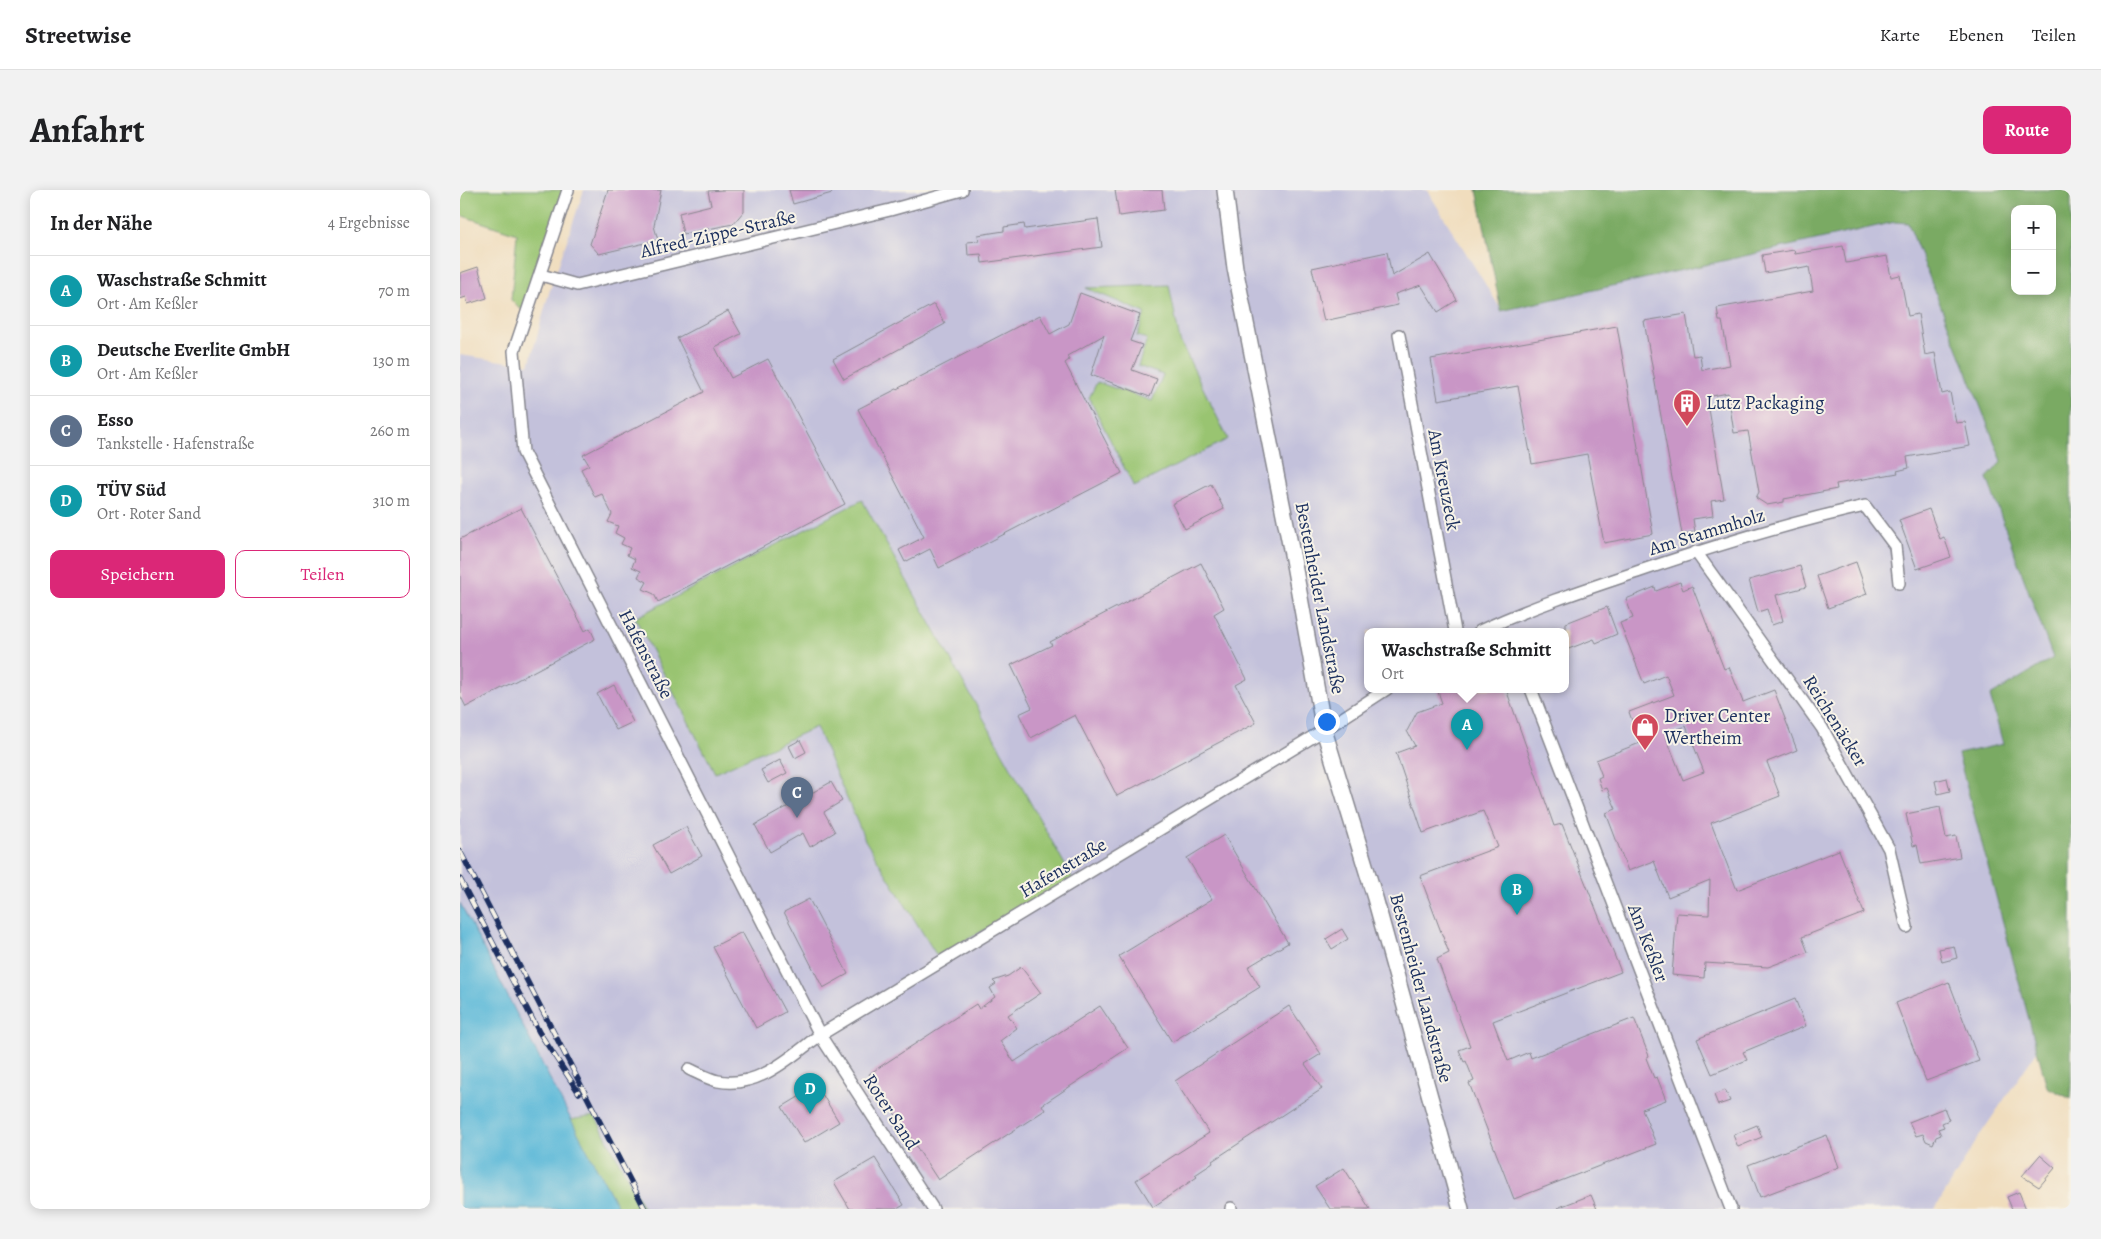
<!DOCTYPE html>
<html lang="de">
<head>
<meta charset="utf-8">
<style>
  :root { --surface:#fff; --page:#f2f2f2; --text:#202124; --muted:#757577; --line:#e0e0e0; --accent:#db2777 }
  body { margin:0; font-family:Alegreya,serif; background:var(--page); color:var(--text) }
  .controls { position:absolute; right:15px; top:15px; display:grid; overflow:hidden; border-radius:10px; box-shadow:0 2px 12px #0003 }
  .controls button { width:45px; height:45px; display:grid; place-items:center; padding:0; border:0; border-bottom:1px solid var(--line); background:var(--surface); color:var(--text); font:25px sans-serif }
  .you { position:absolute; left:866px; top:531px; width:18px; height:18px; margin:-12px; border:4px solid #fff; border-radius:50%; background:#1a73e8; box-shadow:0 0 0 8px #1a73e833 }
  .badge { display:grid; place-items:center; width:32px; height:32px; border-radius:50%; background:var(--accent); color:#fff; font-size:16px; font-weight:700 }
  .pin { position:absolute; translate:-50% -41px; filter:drop-shadow(0 1px 2px #0008) }
  .pin::after { content:''; position:absolute; top:26px; width:18px; height:15px; background:inherit; clip-path:polygon(0 0,100% 0,50% 100%) }
  .popup { position:absolute; left:904px; top:438px; width:205px; height:65px; box-sizing:border-box; display:grid; place-content:center; border-radius:10px; background:var(--surface); filter:drop-shadow(0 1px 4px #0005); font-size:16px; white-space:nowrap; color:var(--muted) }
  .popup b { font-size:19px; color:var(--text) }
  .popup::after { content:''; position:absolute; left:50%; top:100%; margin-left:-10px; border:10px solid transparent; border-top-color:var(--surface) }
  .list { margin:0; padding:0; list-style:none }
  h2 { display:flex; justify-content:space-between; align-items:center; height:65px; margin:0; padding:0 20px; font-size:21px }
  h2 small { font-size:16px; font-weight:400; color:var(--muted) }
  .list li { display:grid; grid-template-columns:32px 1fr auto; gap:15px; align-items:center; box-sizing:border-box; height:70px; padding:0 20px; border-top:1px solid var(--line) }
  .list b { display:block; font-size:19px; white-space:nowrap }
  .list p { margin:0; font-size:16px; white-space:nowrap; color:var(--muted) }
  .list em { font-size:16px; font-style:normal; color:var(--muted) }
  .actions { display:flex; gap:10px; padding:15px 20px }
  .actions a { flex:1; padding:11px 0; border:1px solid var(--accent); border-radius:10px; text-align:center; font-size:18px; color:var(--accent) }
  .actions .main { background:var(--accent); color:#fff }
  .map { position:relative; flex:none; width:1611px; height:1019px; overflow:hidden; border-radius:10px }
  header { display:flex; align-items:center; gap:30px; box-sizing:border-box; height:70px; padding:0 25px; background:var(--surface); border-bottom:1px solid var(--line) }
  header strong { font-size:24px }
  nav { display:flex; gap:28px; margin-inline-start:auto; font-size:18px }
  .intro { display:flex; align-items:center; justify-content:space-between; box-sizing:border-box; height:120px; padding:0 30px }
  h1 { margin:0; font-size:35px }
  .button { padding:12px 22px; border-radius:10px; background:var(--accent); color:#fff; font-size:18px; font-weight:700 }
  main { display:flex; gap:30px; padding:0 30px }
  aside { flex:1; background:var(--surface); border-radius:10px; box-shadow:0 2px 12px #0003 }
  .map>svg:first-child { display:block }
  .industrial { fill:#c3c1db; fill-rule:evenodd }
  .green { fill:#99c471; stroke:#5a7a68 }
  .forest { fill:#7aaa63; stroke:#4a6c60; fill-rule:evenodd }
  .water { fill:#5ab8d8; stroke:#3a749b }
  .building { fill:#c996c6; fill-rule:evenodd }
  .lines { fill:none; stroke-linecap:round; stroke-linejoin:round }
  .minor-casing { stroke:#86868e; stroke-width:14 }
  .secondary-casing { stroke:#86868e; stroke-width:18 }
  .minor { stroke:#fff; stroke-width:11 }
  .secondary { stroke:#fff; stroke-width:15 }
  .rail-casing { stroke:#1b2f5e; stroke-width:5.5 }
  .rail { stroke:#f7f3e8; stroke-width:4; stroke-dasharray:11; stroke-linecap:butt }
  .labels { text-anchor:middle; dominant-baseline:central; stroke-width:4; stroke-linejoin:round; paint-order:stroke }
  .street-label { font-size:19px; fill:#1b2f5e; stroke:#f7f3e8 }
  .poi-label { font-size:19px; fill:#1b2f5e; stroke:#f7f3e8; text-anchor:start }
</style>
</head>
<body>
<header>
<strong>Streetwise</strong>
<nav><a>Karte</a><a>Ebenen</a><a>Teilen</a></nav>
</header>
<div class="intro"><h1>Anfahrt</h1><a class="button">Route</a></div>
<main>
<aside>
<h2>In der Nähe<small>4 Ergebnisse</small></h2>
<ul class="list">
<li><span class="badge" style="background:#0f9aa8">A</span><div><b>Waschstraße Schmitt</b><p>Ort · Am Keßler</p></div><em>70 m</em></li>
<li><span class="badge" style="background:#0f9aa8">B</span><div><b>Deutsche Everlite GmbH</b><p>Ort · Am Keßler</p></div><em>130 m</em></li>
<li><span class="badge" style="background:#5c6f8a">C</span><div><b>Esso</b><p>Tankstelle · Hafenstraße</p></div><em>260 m</em></li>
<li><span class="badge" style="background:#0f9aa8">D</span><div><b>TÜV Süd</b><p>Ort · Roter Sand</p></div><em>310 m</em></li>
</ul>
<div class="actions"><a class="main">Speichern</a><a>Teilen</a></div>
</aside>
<div class="map">
<svg width="1611" height="1019" viewBox="0 0 1611 1019">
  <rect width="100%" height="100%" fill="#f7f3e8"/>
  <filter id="ink" filterUnits="userSpaceOnUse"><feTurbulence type="fractalNoise" baseFrequency=".02" numOctaves="2"/><feDisplacementMap in="SourceGraphic" scale="10" xChannelSelector="R" yChannelSelector="G"/><feConvolveMatrix kernelMatrix="1 2 1 2 8 2 1 2 1" color-interpolation-filters="sRGB"/></filter>
  <filter id="wash" filterUnits="userSpaceOnUse"><feTurbulence type="fractalNoise" baseFrequency=".0096" numOctaves="4" result="noise"/><feDisplacementMap in="SourceGraphic" scale="20" xChannelSelector="R" yChannelSelector="G"/><feGaussianBlur stdDeviation="1.12" result="paint"/><feColorMatrix in="noise" values="0 0 0 0 0 0 0 0 0 0 0 0 0 0 0 0 0 1.4 0 .05"/><feComposite in="paint" operator="in"/></filter>
  <g filter="url(#wash)">
    <rect width="100%" height="100%" fill="#f0ddbd"/>
    <path class="industrial" d="M 124,0 L 967,0 L 1042,121 L 1435,32 L 1448,33 L 1542,271 L 1527,288 L 1593,468 L 1530,506 L 1543,554 L 1498,565 L 1577,861 L 1520,945 L 1475,1019 L 184,1019 L 135,926 L 109,930 L 0,715 L 0,165 L 69,175 L 89,103 ZM 908,441 L 1106,441 L 1106,499 L 908,499 Z"/>
    <path class="green" d="M 0,0 L 108,0 L 67,124 L 51,110 L 57,44 L 0,25 Z
      M 709,95 L 720,151 L 768,249 L 674,297 L 629,208 L 637,192 L 692,211 L 703,185 L 678,176 L 687,149 L 677,146 L 685,123 L 626,98 Z
      M 402,310 L 614,691 L 477,766 L 405,650 L 356,537 L 255,583 L 175,428 Z
      M 135,926 L 184,1019 L 159,1019 L 109,930 Z"/>
    <path class="forest" d="M 1017,0 L 1611,0 L 1611,909 L 1587,897 L 1498,564 L 1543,554 L 1530,506 L 1593,468 L 1527,288 L 1542,271 L 1448,33 L 1435,32 L 1041,121 ZM 1555,19 L 1592,19 L 1592,101 L 1555,101 Z"/>
    <path class="water" d="M 0,713 C 53,815 103,918 159,1019 L 0,1019 Z"/>
    <g id="blocks">
      <path class="building" d="M 148,0 L 201,0 L 194,36 L 198,50 L 139,64 L 130,54 Z
        M 264,0 L 284,0 L 284,21 L 273,34 L 223,44 L 219,23 L 251,15 L 248,1 Z
        M 329,0 L 371,0 L 372,3 L 333,14 Z
        M 655,0 L 702,0 L 704,20 L 659,26 Z
        M 638,29 L 642,57 L 522,73 L 521,64 L 508,65 L 507,52 L 519,51 L 518,45 L 544,41 L 544,37 L 564,34 L 565,39 Z
        M 1383,56 L 1386,73 L 1427,66 L 1431,87 L 1440,85 L 1448,126 L 1458,124 L 1465,165 L 1475,163 L 1482,204 L 1490,202 L 1496,233 L 1505,232 L 1510,256 L 1447,267 L 1449,278 L 1437,281 L 1438,283 L 1376,294 L 1377,299 L 1324,309 L 1324,312 L 1307,315 L 1296,308 L 1299,302 L 1288,241 L 1274,243 L 1268,203 L 1247,207 L 1264,309 L 1251,311 L 1253,326 L 1233,329 L 1235,342 L 1222,344 L 1184,131 L 1226,124 L 1233,166 L 1240,165 L 1242,180 L 1270,175 L 1262,131 L 1259,131 L 1257,118 L 1353,101 L 1349,77 L 1339,79 L 1338,77 L 1305,83 L 1302,65 L 1334,60 L 1335,64 Z
        M 927,62 L 932,86 L 970,64 L 997,110 L 978,122 L 961,95 L 935,104 L 938,115 L 864,131 L 852,78 Z
        M 18,77 L 27,108 L 8,114 L 6,107 L 0,109 L 0,83 Z
        M 620,103 L 680,125 L 670,151 L 682,155 L 672,180 L 697,189 L 690,207 L 631,185 L 644,145 L 607,166 L 609,170 L 605,173 L 662,283 L 479,378 L 470,359 L 445,372 L 439,360 L 464,347 L 398,219 L 580,125 L 590,144 L 609,134 Z
        M 474,114 L 485,134 L 384,189 L 373,169 Z
        M 268,121 L 281,144 L 255,157 L 271,188 L 308,169 L 385,314 L 198,412 L 194,404 L 183,399 L 187,392 L 178,387 L 181,381 L 172,377 L 175,369 L 167,365 L 170,358 L 161,354 L 164,348 L 155,343 L 158,336 L 148,332 L 152,324 L 142,304 L 135,307 L 121,279 L 129,275 L 123,265 L 244,202 L 217,148 Z
        M 1157,136 L 1193,344 L 1144,353 L 1127,264 L 1072,274 L 1058,196 L 978,210 L 971,169 Z
        M 751,294 L 764,319 L 725,339 L 712,314 Z
        M 61,318 L 125,441 L 130,438 L 135,449 L 6,517 L 0,505 L 0,349 Z
        M 1469,319 L 1480,349 L 1484,347 L 1491,367 L 1457,379 L 1439,330 Z
        M 1396,372 L 1407,404 L 1368,418 L 1357,386 Z
        M 741,373 L 764,418 L 754,424 L 787,489 L 776,495 L 796,533 L 657,606 L 615,525 L 571,548 L 559,524 L 572,518 L 551,475 L 592,455 L 590,452 Z
        M 1340,376 L 1346,397 L 1316,405 L 1323,431 L 1312,435 L 1307,419 L 1298,422 L 1289,390 Z
        M 1220,392 L 1223,400 L 1232,396 L 1264,479 L 1269,477 L 1283,512 L 1314,500 L 1337,560 L 1307,572 L 1320,606 L 1251,633 L 1277,700 L 1379,660 L 1404,723 L 1342,747 L 1348,762 L 1308,777 L 1245,773 L 1244,788 L 1212,785 L 1217,723 L 1249,725 L 1250,690 L 1208,707 L 1194,671 L 1168,681 L 1146,623 L 1156,619 L 1147,598 L 1142,600 L 1138,588 L 1142,586 L 1136,570 L 1180,553 L 1169,522 L 1214,505 L 1206,485 L 1184,494 L 1160,433 L 1173,428 L 1166,409 L 1195,397 L 1196,401 ZM 1226,536 L 1244,582 L 1223,590 L 1205,544 Z
        M 1147,417 L 1157,444 L 1136,453 L 1134,449 L 1106,460 L 1106,433 Z
        M 154,495 L 173,532 L 156,540 L 137,504 Z
        M 977,499 L 1046,499 L 1094,636 L 1102,634 L 1161,782 L 1033,831 L 1048,871 L 1069,862 L 1071,868 L 1174,828 L 1189,866 L 1186,868 L 1194,888 L 1197,887 L 1206,910 L 1182,919 L 1196,954 L 1054,1009 L 1009,893 L 1014,891 L 1006,871 L 1004,872 L 999,860 L 1010,856 L 977,769 L 989,763 L 960,686 L 1038,657 L 1023,621 L 963,643 L 936,563 L 955,556 L 947,541 L 957,522 L 982,513 Z
        M 340,550 L 346,562 L 335,568 L 329,556 Z
        M 320,570 L 327,583 L 308,593 L 301,580 Z
        M 1487,588 L 1490,601 L 1478,604 L 1475,591 Z
        M 371,592 L 382,611 L 364,622 L 375,642 L 350,657 L 343,643 L 310,662 L 295,635 Z
        M 1480,617 L 1486,648 L 1496,646 L 1500,667 L 1461,674 L 1457,655 L 1453,656 L 1446,624 Z
        M 226,637 L 242,666 L 209,684 L 193,655 Z
        M 764,645 L 828,753 L 788,777 L 800,797 L 712,852 L 659,766 L 752,709 L 727,668 Z
        M 349,709 L 388,784 L 363,798 L 324,722 Z
        M 882,739 L 888,749 L 872,759 L 866,749 Z
        M 282,742 L 325,822 L 296,838 L 253,757 Z
        M 1494,756 L 1497,768 L 1482,772 L 1479,759 Z
        M 561,777 L 581,803 L 548,825 L 557,838 L 540,851 L 554,872 L 640,816 L 668,858 L 582,915 L 585,920 L 478,990 L 409,884 L 516,814 L 519,819 L 535,807 L 530,798 L 536,794 L 533,791 L 548,786 Z
        M 1489,792 L 1519,871 L 1466,891 L 1436,813 Z
        M 1335,809 L 1346,836 L 1283,862 L 1287,870 L 1252,884 L 1237,849 Z
        M 829,816 L 861,864 L 845,874 L 862,899 L 752,971 L 753,973 L 735,985 L 737,987 L 693,1017 L 676,990 L 749,943 L 715,891 Z
        M 353,889 L 379,932 L 344,953 L 322,917 L 347,902 L 343,896 Z
        M 1265,900 L 1270,911 L 1258,915 L 1254,905 Z
        M 1484,918 L 1489,930 L 1482,933 L 1484,937 L 1478,939 L 1481,945 L 1476,947 L 1473,954 L 1466,951 L 1463,944 L 1456,946 L 1449,932 Z
        M 1297,935 L 1302,947 L 1278,957 L 1273,945 Z
        M 1367,945 L 1379,977 L 1300,1007 L 1288,975 Z
        M 1580,965 L 1595,978 L 1579,997 L 1562,986 Z
        M 415,968 L 444,1015 L 437,1019 L 390,1019 L 374,992 Z
        M 884,978 L 910,1019 L 870,1019 L 855,996 Z
        M 1559,1002 L 1566,1019 L 1552,1019 L 1547,1007 Z
        M 1131,1005 L 1137,1019 L 1098,1019 L 1097,1018 Z"/>
    </g>
  </g>
  <g filter="url(#ink)">
    <use href="#blocks" fill-opacity="0" stroke="#86868e" stroke-width="1"/>
    <g class="lines">
      <g class="minor-casing">
        <path id="minor" d="M 108,0 L 54,161 L 63,262 L 360,845 L 864,540 L 927,499
          M 81,85 L 117,95 L 430,20 L 502,0
          M 939,145 L 995,441
          M 1236,362 L 1362,538 L 1429,659 L 1447,737
          M 1020,441 C 1071,417 1126,399 1180,381 C 1254,356 1329,333 1405,316 L 1435,356 L 1439,393
          M 1071,499 L 1271,1019
          M 229,879 C 238,883 248,889 258,891 C 298,899 330,867 360,845 L 473,1019
          M 771,1019 L 771,1018"/>
      </g>
      <g class="secondary-casing">
        <path id="secondary" d="M 765,0 L 775,78 L 833,369 L 864,540 L 915,708 L 1001,1019"/>
      </g>
      <use href="#minor" class="minor"/>
      <use href="#secondary" class="secondary"/>
      <g class="rail-casing">
        <path id="rail" d="M 0,661 L 185,1019
          M 0,689 L 79,842 L 119,903"/>
      </g>
      <use href="#rail" class="rail"/>
    </g>
  </g>
  <defs>
    <g id="building-pin" transform="scale(1.4375)"><path d="M0 17L-7.5 6A9.5 9.5 0 1 1 7.5 6Z" fill="#d1495b" stroke="#f7f3e8"/><path d="M-4-6H4V6H1V3H-1V6H-4ZM-2.5-4.3h1.7v1.8h-1.7ZM.8-4.3h1.7v1.8H.8ZM-2.5-1h1.7V.8h-1.7ZM.8-1h1.7V.8H.8Z" fill="#fff"/></g>
    <g id="shop-pin" transform="scale(1.4375)"><path d="M0 17L-7.5 6A9.5 9.5 0 1 1 7.5 6Z" fill="#d1495b" stroke="#f7f3e8"/><path d="M-5-2.5h2.3a2.7 3.5 0 0 1 5.4 0H5L5.5 6h-11ZM-1.5-2.5h3a1.5 2.3 0 0 0-3 0Z" fill="#fff"/></g>
  </defs>
  <g fill-rule="evenodd">
    <use href="#building-pin" x="1227" y="213"/>
    <use href="#shop-pin" x="1185" y="537"/>
  </g>
  <g class="labels">
    <g class="street-label">
      <text transform="translate(258 44) rotate(-13)">Alfred-Zippe-Straße</text>
      <text transform="translate(984 290) rotate(79)">Am Kreuzeck</text>
      <text transform="translate(1247 342) rotate(-17)">Am Stammholz</text>
      <text transform="translate(860 408) rotate(79)">Bestenheider Landstraße</text>
      <text transform="translate(186 464) rotate(63)">Hafenstraße</text>
      <text transform="translate(1375 531) rotate(58)">Reichenäcker</text>
      <text transform="translate(603 678) rotate(-31)">Hafenstraße</text>
      <text transform="translate(1188 753) rotate(69)">Am Keßler</text>
      <text transform="translate(961 798) rotate(75)">Bestenheider Landstraße</text>
      <text transform="translate(431 922) rotate(57)">Roter Sand</text>
    </g>
    <g class="poi-label">
      <text x="1246" y="213">Lutz Packaging</text>
      <text x="1204" y="526">Driver Center<tspan x="1204" dy="22">Wertheim</tspan></text>
    </g>
  </g>
</svg>
<div class="controls">
<button>+</button>
<button>−</button>
</div>
<div class="you"></div>
<div class="pin badge" style="left:1007px;top:560px;background:#0f9aa8">A</div>
<div class="popup"><b>Waschstraße Schmitt</b>Ort</div>
<div class="pin badge" style="left:1057px;top:725px;background:#0f9aa8">B</div>
<div class="pin badge" style="left:337px;top:628px;background:#5c6f8a">C</div>
<div class="pin badge" style="left:350px;top:924px;background:#0f9aa8">D</div>
</div>
</main>
</body>
</html>
